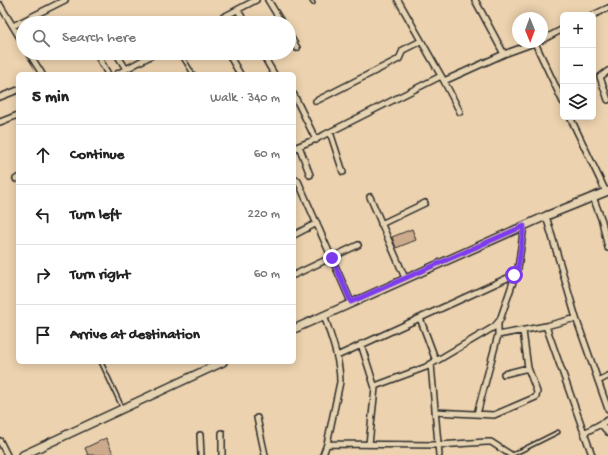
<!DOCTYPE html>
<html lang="en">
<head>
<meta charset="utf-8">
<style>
  :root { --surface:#fff; --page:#f2f2f2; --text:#222; --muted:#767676; --line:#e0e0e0 }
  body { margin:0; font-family:"Gochi Hand",sans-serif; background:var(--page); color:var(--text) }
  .controls { position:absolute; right:12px; top:12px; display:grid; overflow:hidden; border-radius:6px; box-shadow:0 2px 10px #0003 }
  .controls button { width:36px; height:36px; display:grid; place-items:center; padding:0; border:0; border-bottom:1px solid var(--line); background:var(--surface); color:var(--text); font:20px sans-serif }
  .compass { position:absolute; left:512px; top:12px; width:36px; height:36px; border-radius:50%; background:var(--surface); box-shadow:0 2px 10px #0003; rotate:179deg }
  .stop { position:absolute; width:12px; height:12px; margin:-9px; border:3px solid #7c3aed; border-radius:50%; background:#fff }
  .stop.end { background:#7c3aed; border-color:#fff; box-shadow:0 1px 4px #0008 }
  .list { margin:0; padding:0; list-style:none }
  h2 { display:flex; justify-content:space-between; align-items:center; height:52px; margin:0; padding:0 16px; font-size:17px }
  h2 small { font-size:13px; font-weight:400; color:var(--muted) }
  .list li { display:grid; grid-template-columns:26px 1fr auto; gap:12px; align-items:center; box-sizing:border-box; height:60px; padding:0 16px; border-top:1px solid var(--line) }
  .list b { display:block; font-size:15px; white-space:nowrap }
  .list em { font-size:13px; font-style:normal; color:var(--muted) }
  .icon { flex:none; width:22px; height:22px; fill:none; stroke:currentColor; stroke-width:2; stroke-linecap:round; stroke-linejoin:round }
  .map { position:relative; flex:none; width:608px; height:455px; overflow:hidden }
  .search { position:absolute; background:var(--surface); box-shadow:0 2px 10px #0003; left:16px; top:16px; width:280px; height:44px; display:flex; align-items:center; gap:10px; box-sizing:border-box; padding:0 14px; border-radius:22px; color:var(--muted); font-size:15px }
  .panel { position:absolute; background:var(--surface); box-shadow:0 2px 10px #0003; left:16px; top:72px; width:280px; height:292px; border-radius:6px }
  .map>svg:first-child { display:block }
  .building { fill:#ccaa8c; stroke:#2b2b2b }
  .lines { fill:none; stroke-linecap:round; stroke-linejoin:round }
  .service-casing { stroke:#2b2b2b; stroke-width:5.5 }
  .minor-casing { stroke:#2b2b2b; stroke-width:8 }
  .secondary-casing { stroke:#2b2b2b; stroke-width:10 }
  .service { stroke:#e6d3b1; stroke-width:2.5 }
  .minor { stroke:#e6d3b1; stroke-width:5 }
  .secondary { stroke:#e6d3b1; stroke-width:7 }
  .route { stroke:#7c3aed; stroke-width:5 }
</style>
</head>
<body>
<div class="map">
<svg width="608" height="455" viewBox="0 0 608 455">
  <rect width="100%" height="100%" fill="#ecd2ae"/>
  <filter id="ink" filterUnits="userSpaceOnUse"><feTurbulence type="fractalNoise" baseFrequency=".025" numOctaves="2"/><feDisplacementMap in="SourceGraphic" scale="8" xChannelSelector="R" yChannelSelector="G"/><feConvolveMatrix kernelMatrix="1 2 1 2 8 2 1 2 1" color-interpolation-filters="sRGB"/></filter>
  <g filter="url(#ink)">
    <path class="building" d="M 412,229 L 416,240 L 396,248 L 392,237 Z
      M 106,438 L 114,455 L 88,455 L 85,448 Z"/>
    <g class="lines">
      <g class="service-casing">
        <path id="service" d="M 311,0 L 313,3
          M 180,53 L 193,74
          M 101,362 L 122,407
          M 512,455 L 558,432"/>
      </g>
      <g class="minor-casing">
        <path id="minor" d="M 268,0 L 282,23
          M 398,0 L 444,81 L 460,112
          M 475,0 L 504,54
          M 0,5 L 23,43
          M 238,10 L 245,23
          M 593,15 L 608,8
          M 212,23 L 256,0
          M 13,26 L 65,0
          M 289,34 L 297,48
          M 542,40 L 563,29
          M 535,43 L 563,102
          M 29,53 L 42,74
          M 96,53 L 108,74
          M 116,53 L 126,69
          M 228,53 L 240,74
          M 262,53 L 274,74
          M 608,71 L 600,77 L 608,100
          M 117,74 L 156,53
          M 444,81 L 504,54 L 537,42
          M 294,95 L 316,140
          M 0,97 L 18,90
          M 316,101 L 399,59 L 403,50 L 421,41
          M 570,117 L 606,192
          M 0,122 L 18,115
          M 330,132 L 343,172
          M 299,146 L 310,175
          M 294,148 L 316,139 L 441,76
          M 16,179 L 18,178
          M 294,179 L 298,181 L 351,302
          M 370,197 L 405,278
          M 593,197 L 602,221 L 608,248
          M 546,216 L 576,318 L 608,409
          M 381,224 L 425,203
          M 294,235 L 317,223
          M 294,275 L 358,245
          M 420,318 L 436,361
          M 546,326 L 592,455
          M 498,335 L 546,326 L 576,318
          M 361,344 L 375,388 L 369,444
          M 337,356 L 514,275 L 518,268 L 524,226
          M 431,364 L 439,455
          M 504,374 L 528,368
          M 598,381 L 608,376
          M 375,386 L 426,367 L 494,327 L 500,320 L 516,273
          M 435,412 L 494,415 L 536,397 L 537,392 L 528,368 L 523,331
          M 477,414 L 498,335 L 498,324
          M 257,418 L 265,455
          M 601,424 L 608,432
          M 222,433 L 222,455
          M 584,433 L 608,420
          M 200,435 L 201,455
          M 0,441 L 7,455
          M 327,444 L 438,445 L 487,442 L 491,442 L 511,455
          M 323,455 L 327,444 L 340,382 C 340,359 331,337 324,315"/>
      </g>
      <g class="secondary-casing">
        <path id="secondary" d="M 294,329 L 546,216 L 608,191
          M 23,455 L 223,362"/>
      </g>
      <use href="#service" class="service"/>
      <use href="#minor" class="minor"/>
      <use href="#secondary" class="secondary"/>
    </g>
  </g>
  <g class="lines" filter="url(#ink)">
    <path class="route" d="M 332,258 L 351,302 L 524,226 L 518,268 L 514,275"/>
  </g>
</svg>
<div class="controls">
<button>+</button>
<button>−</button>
<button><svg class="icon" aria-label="layers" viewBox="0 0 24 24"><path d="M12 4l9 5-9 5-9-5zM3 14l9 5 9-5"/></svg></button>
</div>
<svg class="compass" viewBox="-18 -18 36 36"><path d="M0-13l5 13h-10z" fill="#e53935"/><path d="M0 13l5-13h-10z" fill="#767676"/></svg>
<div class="stop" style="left:514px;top:275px"></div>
<div class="stop end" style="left:332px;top:258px"></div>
<div class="search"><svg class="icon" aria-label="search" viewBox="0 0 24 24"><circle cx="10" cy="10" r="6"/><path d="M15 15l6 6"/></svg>Search here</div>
<section class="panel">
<h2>5 min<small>Walk · 340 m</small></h2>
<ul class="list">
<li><svg class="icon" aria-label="ahead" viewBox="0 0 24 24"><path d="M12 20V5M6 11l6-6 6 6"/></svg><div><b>Continue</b></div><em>60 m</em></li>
<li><svg class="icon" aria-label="left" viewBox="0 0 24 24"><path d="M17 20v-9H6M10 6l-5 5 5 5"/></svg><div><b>Turn left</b></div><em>220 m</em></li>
<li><svg class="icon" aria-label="right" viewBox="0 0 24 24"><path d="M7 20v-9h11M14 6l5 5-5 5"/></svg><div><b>Turn right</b></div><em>60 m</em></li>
<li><svg class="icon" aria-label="arrive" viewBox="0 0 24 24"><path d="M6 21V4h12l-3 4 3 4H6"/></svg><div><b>Arrive at destination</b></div></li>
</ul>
</section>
</div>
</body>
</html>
